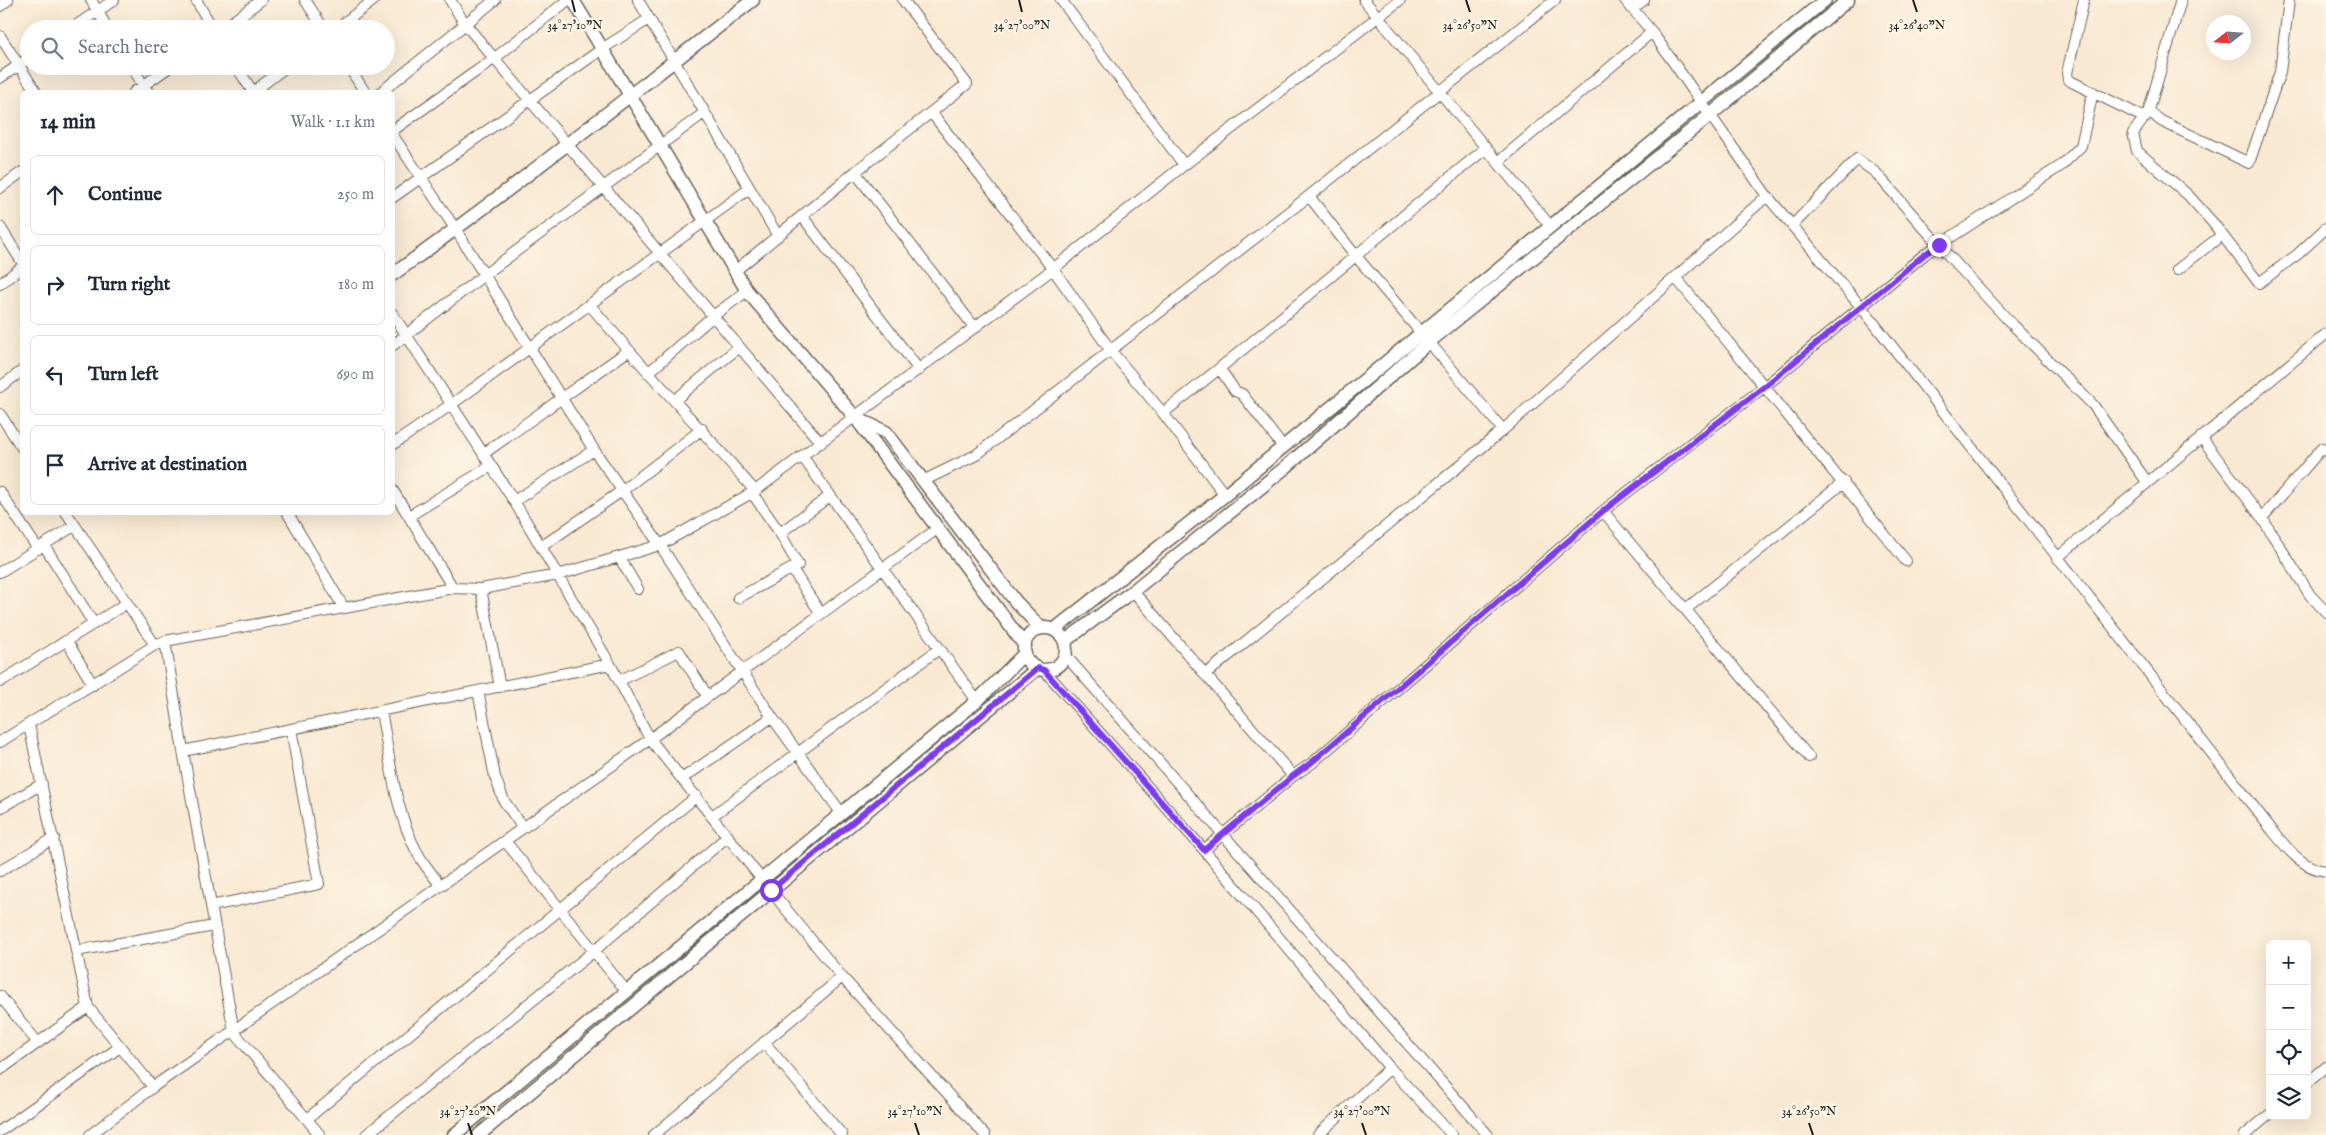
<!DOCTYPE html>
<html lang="en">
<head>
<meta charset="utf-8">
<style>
  :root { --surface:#fff; --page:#f2f2f3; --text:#1f2937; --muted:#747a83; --line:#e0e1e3 }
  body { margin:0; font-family:"IM FELL English",serif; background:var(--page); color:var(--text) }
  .controls { position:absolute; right:15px; bottom:15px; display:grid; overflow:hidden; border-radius:8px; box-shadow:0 5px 20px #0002 }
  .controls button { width:45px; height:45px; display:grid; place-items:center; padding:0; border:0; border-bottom:1px solid var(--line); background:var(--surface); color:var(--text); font:25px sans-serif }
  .compass { position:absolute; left:2206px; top:15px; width:45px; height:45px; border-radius:50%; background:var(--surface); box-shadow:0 5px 20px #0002; rotate:253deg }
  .stop { position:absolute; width:15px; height:15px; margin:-11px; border:4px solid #7c3aed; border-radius:50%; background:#fff }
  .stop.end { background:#7c3aed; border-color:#fff; box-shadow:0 1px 5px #0008 }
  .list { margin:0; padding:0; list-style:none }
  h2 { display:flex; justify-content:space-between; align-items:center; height:65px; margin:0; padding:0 20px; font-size:21px }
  h2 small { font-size:16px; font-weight:400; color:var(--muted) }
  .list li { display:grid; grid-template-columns:32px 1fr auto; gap:15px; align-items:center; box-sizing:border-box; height:80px; margin:0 10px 10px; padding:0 10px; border:1px solid var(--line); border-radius:8px }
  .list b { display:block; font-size:19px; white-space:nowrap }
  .list em { font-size:16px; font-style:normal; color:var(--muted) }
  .icon { flex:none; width:28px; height:28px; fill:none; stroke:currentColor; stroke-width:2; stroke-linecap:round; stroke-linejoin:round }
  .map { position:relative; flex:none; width:2326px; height:1135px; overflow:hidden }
  .search { position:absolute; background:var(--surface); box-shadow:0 5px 20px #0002; left:20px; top:20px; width:375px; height:55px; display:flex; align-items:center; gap:12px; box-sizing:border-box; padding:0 18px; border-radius:28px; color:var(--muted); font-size:19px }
  .panel { position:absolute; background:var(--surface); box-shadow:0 5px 20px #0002; left:20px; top:90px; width:375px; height:425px; border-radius:8px }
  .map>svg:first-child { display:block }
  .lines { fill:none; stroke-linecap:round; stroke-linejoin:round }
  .minor-casing { stroke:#69645c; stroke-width:12 }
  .tertiary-casing { stroke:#69645c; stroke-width:15 }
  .minor { stroke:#fff; stroke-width:10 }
  .tertiary { stroke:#fff; stroke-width:12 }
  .route { stroke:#7c3aed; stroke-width:6 }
  .ticks { fill:none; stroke:#1c1c1c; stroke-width:2 }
  .ticks-label { font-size:12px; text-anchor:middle; fill:#1c1c1c; stroke:#fcf5e5; stroke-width:5; stroke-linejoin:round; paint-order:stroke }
</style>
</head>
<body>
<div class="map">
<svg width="2326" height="1135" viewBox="0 0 2326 1135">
  <rect width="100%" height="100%" fill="#fcf5e5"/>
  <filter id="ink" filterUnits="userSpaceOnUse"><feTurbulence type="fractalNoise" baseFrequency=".02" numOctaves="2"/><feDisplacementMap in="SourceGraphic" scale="10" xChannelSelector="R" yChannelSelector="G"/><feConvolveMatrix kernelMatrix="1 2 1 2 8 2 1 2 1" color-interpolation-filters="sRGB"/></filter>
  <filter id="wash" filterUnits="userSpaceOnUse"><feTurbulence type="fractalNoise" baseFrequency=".0096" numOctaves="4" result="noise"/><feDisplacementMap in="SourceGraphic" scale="20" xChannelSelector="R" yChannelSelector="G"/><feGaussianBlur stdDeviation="1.12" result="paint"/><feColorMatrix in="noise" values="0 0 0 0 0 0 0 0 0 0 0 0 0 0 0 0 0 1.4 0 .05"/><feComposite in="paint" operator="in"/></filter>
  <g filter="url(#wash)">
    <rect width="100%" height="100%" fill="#f9e9d3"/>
  </g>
  <g filter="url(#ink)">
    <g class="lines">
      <g class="minor-casing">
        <path id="minor" d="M 91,0 L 108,29
          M 196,0 L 213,29
          M 305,0 L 324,29
          M 450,0 L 465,24 L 821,443
          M 638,0 L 778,236
          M 1061,0 L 1184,165
          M 1364,0 L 1551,227
          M 1625,0 L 1652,32 L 1767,196 L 1862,308 L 2272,830 C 2287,848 2301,868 2326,871
          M 2084,0 L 2067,73 L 2068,80 L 2145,118
          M 2181,0 L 2148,113 L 2133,133 L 2137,151 L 2188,195 L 2213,223 L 2259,283 L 2298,254 L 2326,228
          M 0,6 L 8,0
          M 1632,9 L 1644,0
          M 71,29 L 114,0
          M 223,29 L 261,0
          M 336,29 L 374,0
          M 0,36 L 36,92
          M 131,66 L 148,92
          M 236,66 L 253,92
          M 348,66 L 365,92
          M 0,78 L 29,58
          M 134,92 L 171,66
          M 253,92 L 287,66
          M 381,92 L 495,0
          M 2149,111 L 2161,121 L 2249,163 L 2280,72 L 2289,0
          M 931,112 L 1053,269 L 1111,351 L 1163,413 L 1225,495
          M 392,131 L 495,58 L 568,0
          M 392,134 L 456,230 L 594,450 L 660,545 L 772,717 L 842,814
          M 1498,162 L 1652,32
          M 855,172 L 975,328
          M 0,188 L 22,172
          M 1309,196 L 1355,255 L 1422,334
          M 392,198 L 602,49 L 649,19
          M 802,216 L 919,370
          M 1792,226 L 1857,159 L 1876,173 L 1939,245 L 2008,320 L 2093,405 L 2147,482
          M 0,227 L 22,262
          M 2177,270 L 2222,235
          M 735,271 L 855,172 L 967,84 L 903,0
          M 1676,278 L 1906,561
          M 0,284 L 22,267
          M 590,305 C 643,369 701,428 755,491
          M 392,313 L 514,501 L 610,664 L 650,739 L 763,881
          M 1429,342 L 1503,430
          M 392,346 L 484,275 L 704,113
          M 1220,369 L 1235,391 L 1242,394 L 1283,447
          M 648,373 L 713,316 L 747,291
          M 0,387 L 22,371
          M 675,400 L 739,347
          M 1163,413 C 1273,328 1377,236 1485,149
          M 0,414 L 22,448
          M 2201,437 L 2262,518 L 2310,595 L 2326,612
          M 392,445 L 452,404 L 749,189
          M 483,454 L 628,351
          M 802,456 L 977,701
          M 923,481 L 976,455 L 1309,196 L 1555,0
          M 392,489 L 453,588
          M 0,492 L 38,549
          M 514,501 L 594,450
          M 1603,511 L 1809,757
          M 66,512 L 155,645
          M 287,512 L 344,608
          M 409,516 L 491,466
          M 2262,518 L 2322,448 L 2326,451
          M 780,533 L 830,496
          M 44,545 L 94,624
          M 541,547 L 623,490 L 702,429
          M 619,557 L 638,589
          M 2057,558 L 2326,334
          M 792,569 L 821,614
          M 0,572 L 74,526
          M 481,589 L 500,687
          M 1133,591 L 1293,776
          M 738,598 L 798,565 L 780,533 L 752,493
          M 1686,609 L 1844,482
          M 67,641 L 93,685
          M 165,641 L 183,751 L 234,1032 L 320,1135
          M 1065,655 L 1488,1135
          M 1044,670 L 1204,850 L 1390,1068 L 1452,1135
          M 1205,675 L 1503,430 L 1767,196
          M 619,681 L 679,651 L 708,697
          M 0,682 L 127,603
          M 478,691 L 495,777 L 504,801 L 523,828
          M 381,711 C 390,758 394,809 417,852 C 423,864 433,875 441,886
          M 29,725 L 88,1007 L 153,1087
          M 0,742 L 155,645 L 165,641 L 453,588 L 481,589 L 558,575 L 660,545 L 755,491 L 1053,269 L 1184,165 L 1400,0
          M 183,751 L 610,664
          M 683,778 L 772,717
          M 0,808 L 42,784
          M 712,816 L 939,649
          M 505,841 L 627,992
          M 1204,850 L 1293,776 L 1312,763 L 1603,511 L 1764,387 L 1925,254 L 2062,165 L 2081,146 L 2093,92
          M 0,871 L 54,838
          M 771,891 L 842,977 L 985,1135
          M 211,906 L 319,884 L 291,729
          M 76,951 L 214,926
          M 0,996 L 38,1043
          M 764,1042 L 842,1135
          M 0,1070 L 88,1007
          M 2307,1083 L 2326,1067
          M 307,1119 L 697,796
          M 0,1131 L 120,1047
          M 90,1135 L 153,1087 L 650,739 L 937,529
          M 366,1135 L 594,951 L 728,836
          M 654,1135 L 842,977
          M 1318,1135 L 1390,1068
          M 2245,1135 L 2270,1114"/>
      </g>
      <g class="tertiary-casing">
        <path id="tertiary" d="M 573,0 L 747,291 L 855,417 L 1025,646
          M 392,275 C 516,187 633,92 753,0
          M 858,419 L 886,432 L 1016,602 L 1041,628
          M1024 649a21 21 0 1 1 42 0a21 21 0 1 1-42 0Z
          M 1054,630 L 1225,495 L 1825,0
          M 1065,641 L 1133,591 L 1286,467 L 1429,342 L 1709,116 L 1848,0
          M 454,1135 L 977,701 L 1025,653
          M 479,1135 L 1038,668"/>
      </g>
      <use href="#minor" class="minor"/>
      <use href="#tertiary" class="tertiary"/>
    </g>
  </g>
  <g class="lines" filter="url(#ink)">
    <path class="route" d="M 771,890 L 1038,668 L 1044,670 L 1204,850 L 1293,776 L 1312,762 L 1603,511 L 1764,387 L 1925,254 L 1939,245"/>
  </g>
  <path class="ticks" d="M 572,0 L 575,12M 1019,0 L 1022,12M 1466,0 L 1470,12M 1913,0 L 1917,12M 468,1123 L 472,1135M 915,1123 L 919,1135M 1362,1123 L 1366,1135M 1809,1123 L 1813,1135"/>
  <g class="ticks-label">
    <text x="575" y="29">34°27'10"N</text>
    <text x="1022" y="29">34°27'00"N</text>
    <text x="1470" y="29">34°26'50"N</text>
    <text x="1917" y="29">34°26'40"N</text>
    <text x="468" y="1115">34°27'20"N</text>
    <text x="915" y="1115">34°27'10"N</text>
    <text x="1362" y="1115">34°27'00"N</text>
    <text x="1809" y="1115">34°26'50"N</text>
  </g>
</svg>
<div class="controls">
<button>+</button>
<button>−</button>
<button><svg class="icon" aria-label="locate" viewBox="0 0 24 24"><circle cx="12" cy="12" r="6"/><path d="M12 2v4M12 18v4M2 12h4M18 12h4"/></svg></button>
<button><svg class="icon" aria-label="layers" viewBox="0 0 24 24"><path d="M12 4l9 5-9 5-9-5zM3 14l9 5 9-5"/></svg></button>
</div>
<svg class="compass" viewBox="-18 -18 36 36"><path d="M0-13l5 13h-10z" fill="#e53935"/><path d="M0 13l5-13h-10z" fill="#747a83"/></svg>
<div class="stop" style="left:771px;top:890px"></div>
<div class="stop end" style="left:1939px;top:245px"></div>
<div class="search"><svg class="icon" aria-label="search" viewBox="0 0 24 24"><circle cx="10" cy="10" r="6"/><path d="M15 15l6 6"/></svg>Search here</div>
<section class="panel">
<h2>14 min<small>Walk · 1.1 km</small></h2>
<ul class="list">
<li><svg class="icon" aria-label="ahead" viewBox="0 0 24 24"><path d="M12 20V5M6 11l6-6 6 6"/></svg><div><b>Continue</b></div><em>250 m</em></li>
<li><svg class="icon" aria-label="right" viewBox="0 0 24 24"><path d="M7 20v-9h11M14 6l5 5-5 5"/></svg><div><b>Turn right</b></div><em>180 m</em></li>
<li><svg class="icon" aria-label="left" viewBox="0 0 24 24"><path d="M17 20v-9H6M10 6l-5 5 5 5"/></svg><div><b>Turn left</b></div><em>690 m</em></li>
<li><svg class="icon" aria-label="arrive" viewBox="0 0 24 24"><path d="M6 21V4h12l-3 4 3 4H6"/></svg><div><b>Arrive at destination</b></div></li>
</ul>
</section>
</div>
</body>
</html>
